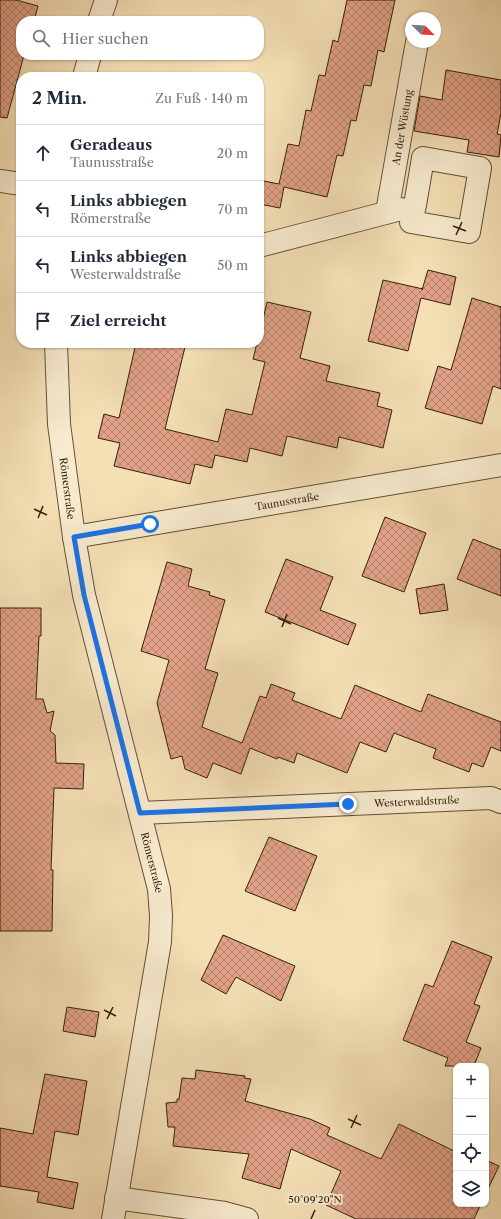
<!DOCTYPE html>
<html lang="de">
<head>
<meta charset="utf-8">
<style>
  :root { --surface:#fff; --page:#f2f2f3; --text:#1f2937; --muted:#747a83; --line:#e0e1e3 }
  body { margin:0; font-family:"Libre Caslon Text",serif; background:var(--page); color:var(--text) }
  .controls { position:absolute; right:12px; bottom:12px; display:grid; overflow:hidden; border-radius:8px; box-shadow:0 1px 3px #0004 }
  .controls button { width:36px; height:36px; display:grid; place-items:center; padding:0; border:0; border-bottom:1px solid var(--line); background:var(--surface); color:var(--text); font:20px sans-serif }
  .compass { position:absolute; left:405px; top:12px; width:36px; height:36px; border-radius:50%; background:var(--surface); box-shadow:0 1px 3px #0004; rotate:114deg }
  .stop { position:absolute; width:12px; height:12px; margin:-9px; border:3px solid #1a73e8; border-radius:50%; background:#fff }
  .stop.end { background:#1a73e8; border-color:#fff; box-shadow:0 1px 4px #0008 }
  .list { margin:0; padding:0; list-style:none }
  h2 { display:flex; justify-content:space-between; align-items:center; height:52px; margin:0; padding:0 16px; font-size:17px }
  h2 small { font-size:13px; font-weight:400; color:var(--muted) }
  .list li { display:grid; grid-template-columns:26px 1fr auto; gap:12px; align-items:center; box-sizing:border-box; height:56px; padding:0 16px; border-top:1px solid var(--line) }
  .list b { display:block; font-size:15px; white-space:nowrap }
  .list p { margin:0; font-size:13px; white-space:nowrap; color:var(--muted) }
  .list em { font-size:13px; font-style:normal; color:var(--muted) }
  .icon { flex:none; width:22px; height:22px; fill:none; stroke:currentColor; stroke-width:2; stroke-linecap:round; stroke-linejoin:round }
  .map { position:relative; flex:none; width:501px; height:1219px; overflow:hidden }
  .search { position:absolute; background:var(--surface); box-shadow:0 1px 3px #0004; left:16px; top:16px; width:248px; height:44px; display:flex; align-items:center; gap:10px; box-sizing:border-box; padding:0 14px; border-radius:16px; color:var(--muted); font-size:15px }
  .panel { position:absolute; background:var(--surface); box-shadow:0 1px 3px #0004; left:16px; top:72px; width:248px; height:276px; border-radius:16px }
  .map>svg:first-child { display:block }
  .building { fill:url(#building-cross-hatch); stroke:#351f09 }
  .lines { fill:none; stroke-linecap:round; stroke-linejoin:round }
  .minor-casing { stroke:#654f34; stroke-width:24 }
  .minor { stroke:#f8ebd0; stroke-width:22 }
  .route { stroke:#1a73e8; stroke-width:5 }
  .ticks { fill:none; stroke:#351f09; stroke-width:1.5 }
  .labels { text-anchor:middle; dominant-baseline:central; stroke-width:4; stroke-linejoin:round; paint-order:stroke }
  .street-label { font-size:10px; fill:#351f09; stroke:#f8ebd0 }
  .ticks-label { font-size:10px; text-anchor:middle; fill:#351f09; stroke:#f8ebd0; stroke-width:4; stroke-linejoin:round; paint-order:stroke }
</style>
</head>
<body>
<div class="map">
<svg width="501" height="1219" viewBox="0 0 501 1219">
  <defs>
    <pattern id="building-cross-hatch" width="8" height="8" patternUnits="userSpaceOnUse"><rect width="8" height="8" fill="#e2a289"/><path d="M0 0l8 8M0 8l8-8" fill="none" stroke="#b8836e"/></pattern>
  </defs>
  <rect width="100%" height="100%" fill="#f5e0b6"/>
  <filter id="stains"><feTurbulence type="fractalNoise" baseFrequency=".005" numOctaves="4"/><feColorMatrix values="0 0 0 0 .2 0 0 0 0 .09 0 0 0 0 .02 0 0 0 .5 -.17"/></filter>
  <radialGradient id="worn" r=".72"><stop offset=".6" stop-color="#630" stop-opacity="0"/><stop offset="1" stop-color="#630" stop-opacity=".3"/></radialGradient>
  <path class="building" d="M 0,0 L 16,0 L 38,6 L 34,21 L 21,21 L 21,55 L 24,55 L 7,118 L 0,117 Z
    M 347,0 L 395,0 L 384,52 L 378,50 L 371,86 L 364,85 L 356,121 L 351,120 L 343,156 L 337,155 L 327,197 L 284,187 L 280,208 L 259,204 L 259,180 L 279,184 L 288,144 L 299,146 L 306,110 L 311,111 L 319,75 L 325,76 L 333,40 L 338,42 Z
    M 446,70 L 501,80 L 501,113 L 497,134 L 501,135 L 499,157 L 467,152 L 469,140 L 414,131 L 420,96 L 442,100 Z
    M 428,270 L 456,277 L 450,305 L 421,298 L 408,351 L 368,341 L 383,280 L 423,289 L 422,290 Z
    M 472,298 L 501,307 L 501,389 L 493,386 L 482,424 L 425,408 L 438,366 L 451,370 Z
    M 267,302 L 311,312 L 300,358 L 330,366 L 326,381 L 380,393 L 377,406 L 392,410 L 383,448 L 339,437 L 337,448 L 287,436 L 282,456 L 250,448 L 247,462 L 215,455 L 212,468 L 195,464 L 190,484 L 114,466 L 120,443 L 98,438 L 104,414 L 119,418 L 136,343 L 186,343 L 165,429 L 218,442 L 226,409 L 252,415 L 265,362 L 253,359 L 257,343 L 259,343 L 259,337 Z
    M 385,517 L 426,533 L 404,592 L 362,576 Z
    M 473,539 L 501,550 L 501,596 L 457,579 Z
    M 286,559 L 333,577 L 320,610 L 356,624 L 348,645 L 265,612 Z
    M 167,562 L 192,569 L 188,586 L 210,592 L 209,595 L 225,600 L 205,669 L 218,673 L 202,727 L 242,743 L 260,696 L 266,698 L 271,684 L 295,693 L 292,700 L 341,719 L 355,685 L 421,712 L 428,694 L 501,722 L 501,751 L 491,747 L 483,767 L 472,763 L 469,772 L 433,758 L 436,749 L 394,733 L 386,752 L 360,742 L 347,773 L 297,753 L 294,763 L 278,757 L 277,759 L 250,748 L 241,774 L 213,763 L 207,778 L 185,769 L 182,756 L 171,759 L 157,703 L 169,660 L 141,651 Z
    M 444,584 L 448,610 L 420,614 L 416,589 Z
    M 0,608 L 41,608 L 41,636 L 39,636 L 36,699 L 43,699 L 47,713 L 54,711 L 50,731 L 55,735 L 56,763 L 84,764 L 83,789 L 54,788 L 51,870 L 53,870 L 52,931 L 0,931 Z
    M 269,837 L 317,856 L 295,911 L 245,891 Z
    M 223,935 L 295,966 L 281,1001 L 236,977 L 226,994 L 201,980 Z
    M 452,941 L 492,957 L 474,1004 L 480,1006 L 466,1042 L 481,1048 L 474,1066 L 445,1066 L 448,1058 L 403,1040 L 425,984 L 433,987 Z
    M 67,1007 L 99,1012 L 95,1037 L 63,1031 Z
    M 196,1070 L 245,1076 L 244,1078 L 251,1079 L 245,1101 L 310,1119 L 330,1128 L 327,1135 L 381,1159 L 399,1124 L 456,1152 L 456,1204 L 481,1204 L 474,1219 L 356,1219 L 326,1205 L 341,1171 L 291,1149 L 280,1189 L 242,1178 L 249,1154 L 173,1146 L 175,1127 L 168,1127 L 166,1103 L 177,1102 L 177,1099 L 179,1099 L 182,1078 L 195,1079 Z
    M 45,1074 L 87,1081 L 78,1135 L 55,1131 L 47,1177 L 78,1183 L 73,1209 L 37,1202 L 39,1192 L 0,1186 L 0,1128 L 33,1134 Z
    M 486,1160 L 499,1166 L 486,1193 Z"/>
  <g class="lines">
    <g class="minor-casing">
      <g id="minor">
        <path d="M 99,21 L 106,0"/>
        <path d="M 84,77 L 90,55"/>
        <path d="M 423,158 L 480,168 L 469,232 L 411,222 L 415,205 Z"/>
        <path d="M 0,181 L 21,184"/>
        <path id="s1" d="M 387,212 L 417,42"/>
        <path d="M 259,246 L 401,209"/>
        <path id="s2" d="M 56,343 L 59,424 L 74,537 L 84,595 L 159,889 L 161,916 L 160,942 L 113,1219"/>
        <path id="s3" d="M 74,537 L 501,465"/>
        <path id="s4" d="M 140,813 L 491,798 L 501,802"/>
        <path d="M 116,1198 L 225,1213 L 247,1219"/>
      </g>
    </g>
    <use href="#minor" class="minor"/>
  </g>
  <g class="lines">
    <path class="route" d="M 150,524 L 74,537 L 84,595 L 140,813 L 348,804"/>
  </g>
  <path class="ticks" d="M 453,226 L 466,231M 456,235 L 462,222M 34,509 L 47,515M 38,518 L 43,506M 278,618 L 291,624M 282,627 L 287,614M 104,1010 L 116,1016M 107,1019 L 113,1007M 348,1119 L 361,1125M 351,1128 L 357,1115M 311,1219 L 315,1210"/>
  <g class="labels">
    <g class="street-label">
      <text stroke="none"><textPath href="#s1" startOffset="86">An der Wüstung</textPath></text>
      <text stroke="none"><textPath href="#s2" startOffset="146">Römerstraße</textPath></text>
      <text stroke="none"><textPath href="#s3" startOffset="216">Taunusstraße</textPath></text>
      <text stroke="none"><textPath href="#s4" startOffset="277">Westerwaldstraße</textPath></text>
      <text stroke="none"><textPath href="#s2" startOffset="530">Römerstraße</textPath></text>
    </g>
  </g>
  <g class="ticks-label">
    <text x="315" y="1203">50°09'20"N</text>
  </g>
  <rect width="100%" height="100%" filter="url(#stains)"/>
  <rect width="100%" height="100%" fill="url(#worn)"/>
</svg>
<div class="controls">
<button>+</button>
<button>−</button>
<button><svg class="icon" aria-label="locate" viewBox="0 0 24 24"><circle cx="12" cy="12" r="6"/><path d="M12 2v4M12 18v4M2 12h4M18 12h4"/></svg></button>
<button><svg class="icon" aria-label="layers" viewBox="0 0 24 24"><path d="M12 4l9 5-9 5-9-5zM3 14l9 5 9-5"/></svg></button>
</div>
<svg class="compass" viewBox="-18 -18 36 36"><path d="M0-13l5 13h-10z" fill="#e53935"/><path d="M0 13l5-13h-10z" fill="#747a83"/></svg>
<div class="stop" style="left:150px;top:524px"></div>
<div class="stop end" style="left:348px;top:804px"></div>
<div class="search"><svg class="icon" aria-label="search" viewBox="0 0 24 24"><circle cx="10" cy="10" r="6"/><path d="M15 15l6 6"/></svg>Hier suchen</div>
<section class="panel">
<h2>2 Min.<small>Zu Fuß · 140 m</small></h2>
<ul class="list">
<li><svg class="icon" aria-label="ahead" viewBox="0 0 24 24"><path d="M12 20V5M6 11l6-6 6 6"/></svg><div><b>Geradeaus</b><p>Taunusstraße</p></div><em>20 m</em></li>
<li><svg class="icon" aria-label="left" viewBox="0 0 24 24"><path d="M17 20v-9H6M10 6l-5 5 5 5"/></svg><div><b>Links abbiegen</b><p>Römerstraße</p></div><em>70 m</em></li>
<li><svg class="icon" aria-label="left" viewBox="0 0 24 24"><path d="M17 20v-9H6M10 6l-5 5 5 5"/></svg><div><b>Links abbiegen</b><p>Westerwaldstraße</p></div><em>50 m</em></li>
<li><svg class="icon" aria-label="arrive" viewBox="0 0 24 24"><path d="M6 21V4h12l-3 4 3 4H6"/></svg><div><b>Ziel erreicht</b></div></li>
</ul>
</section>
</div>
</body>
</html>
